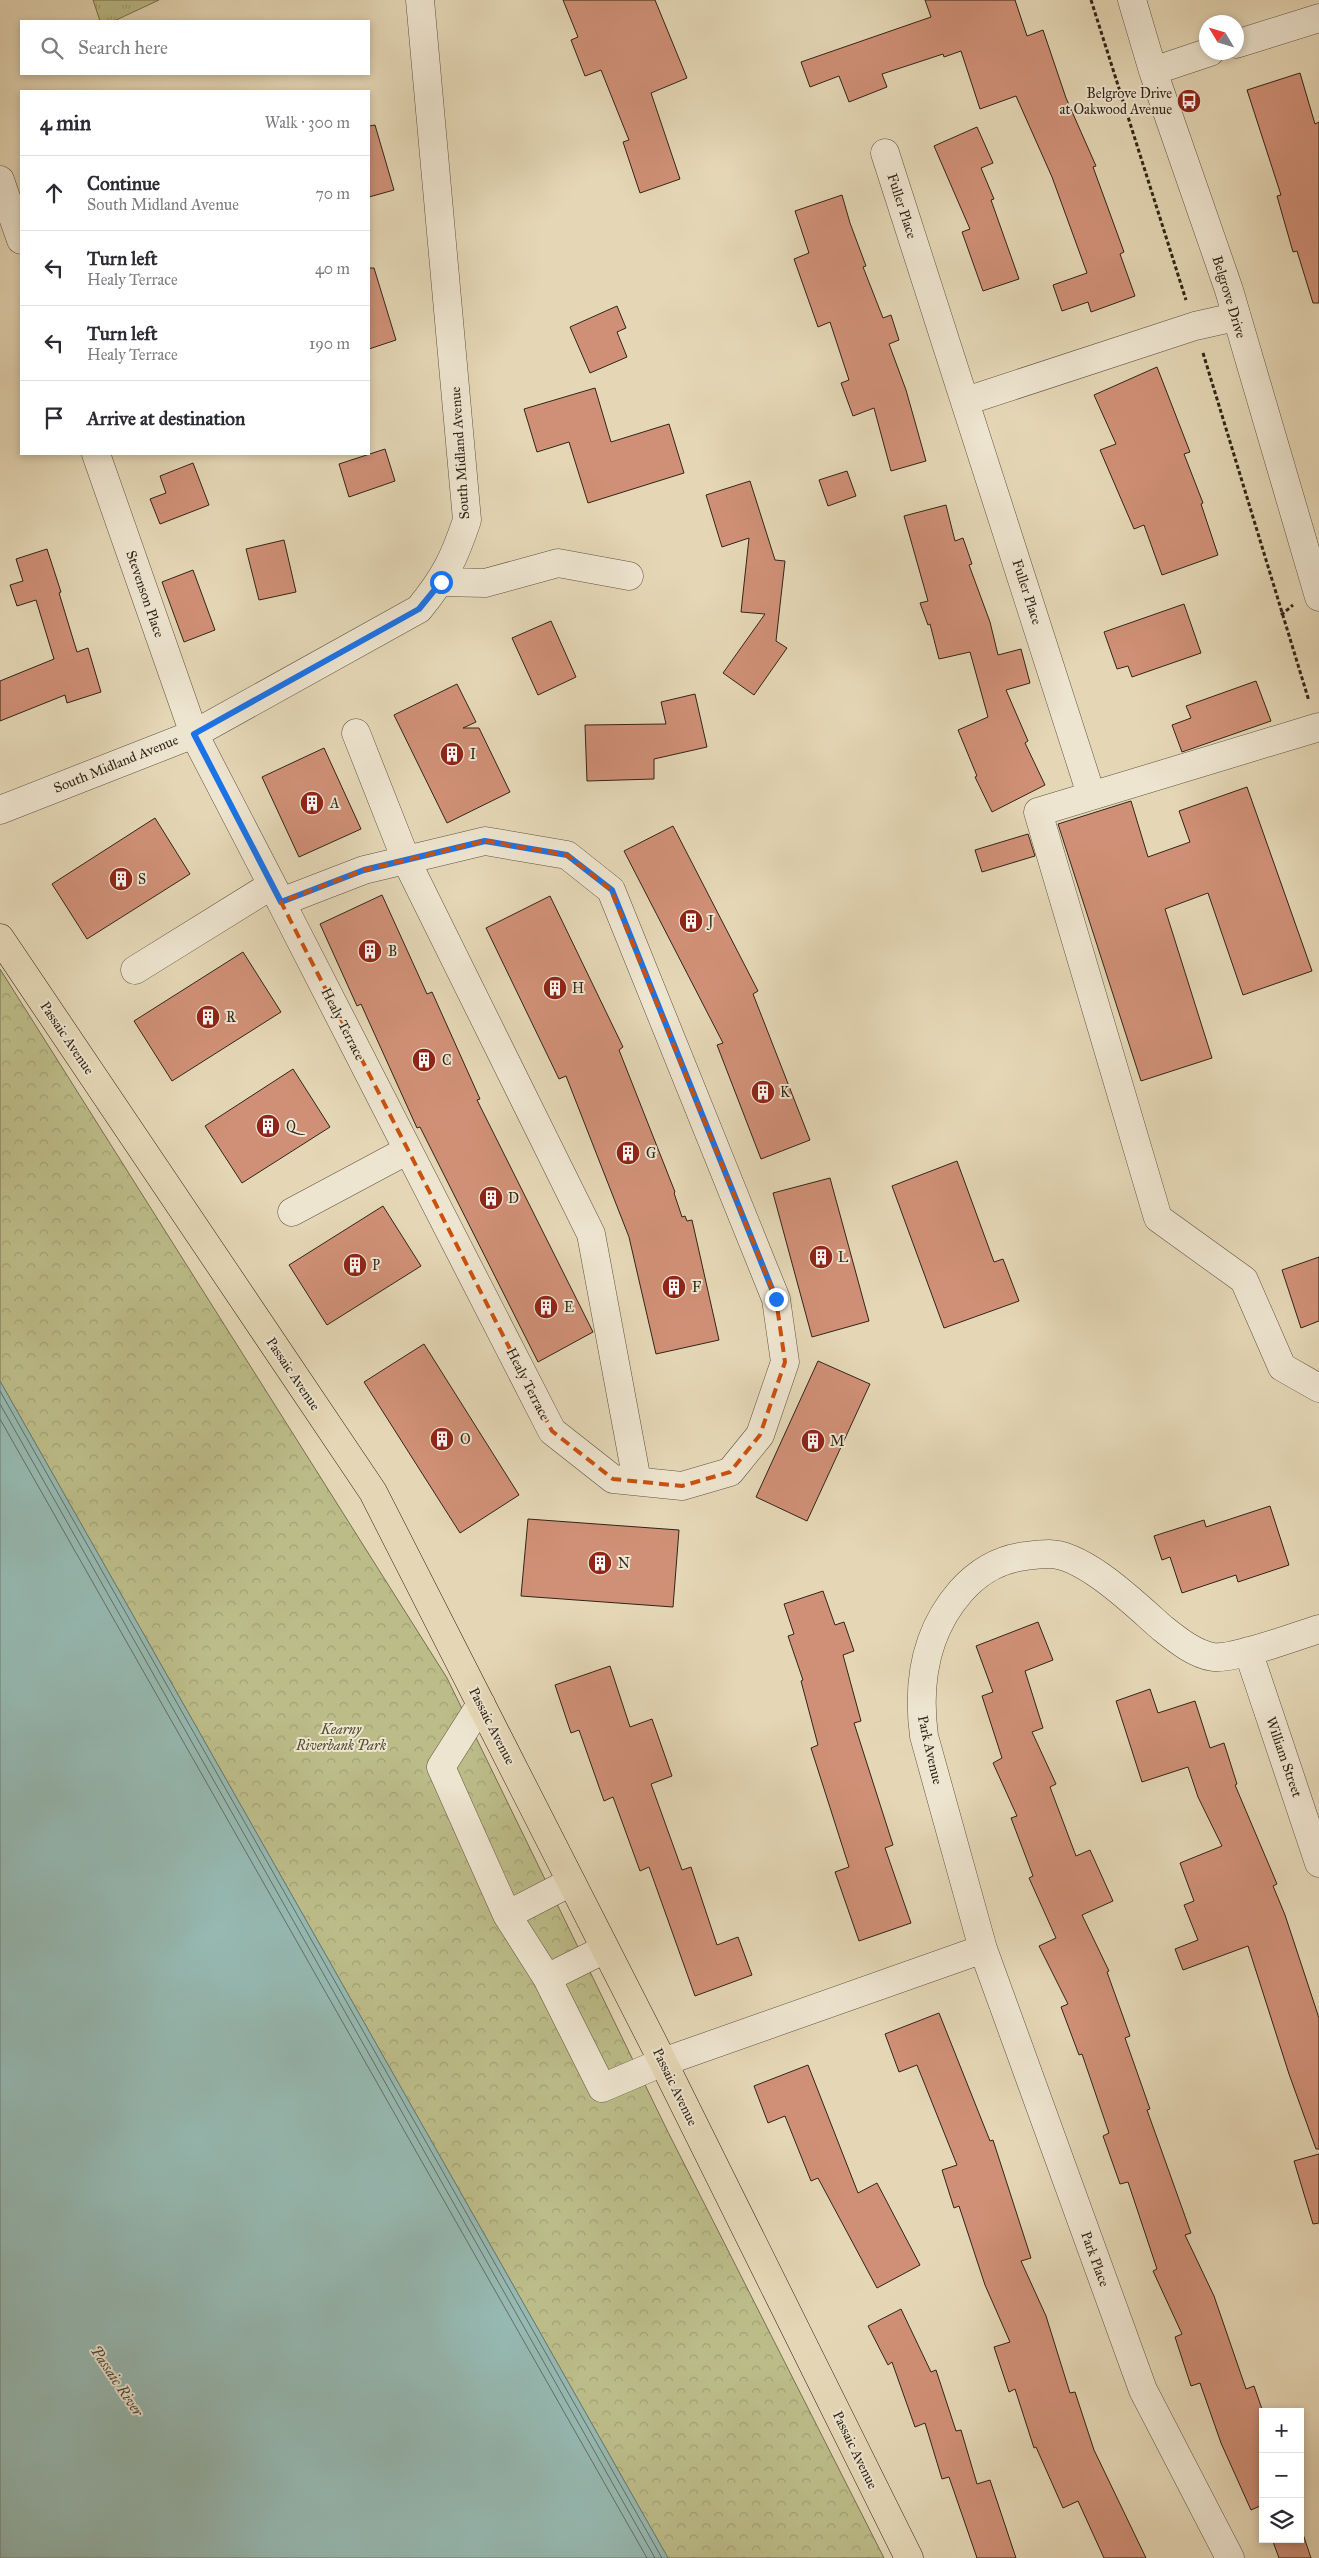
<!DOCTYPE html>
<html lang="en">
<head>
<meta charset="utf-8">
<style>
  :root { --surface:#fff; --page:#f2f2f3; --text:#2b2b33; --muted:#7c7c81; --line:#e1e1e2 }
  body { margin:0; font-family:"IM FELL Great Primer",serif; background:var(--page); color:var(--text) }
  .controls { position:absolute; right:15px; bottom:15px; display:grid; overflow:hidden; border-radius:0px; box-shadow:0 2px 8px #0003 }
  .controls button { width:45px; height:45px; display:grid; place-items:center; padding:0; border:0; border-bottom:1px solid var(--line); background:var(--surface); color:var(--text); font:25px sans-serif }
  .compass { position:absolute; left:1199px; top:15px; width:45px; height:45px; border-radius:50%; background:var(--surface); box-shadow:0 2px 8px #0003; rotate:308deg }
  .stop { position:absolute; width:15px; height:15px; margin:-11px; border:4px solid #1a73e8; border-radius:50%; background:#fff }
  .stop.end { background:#1a73e8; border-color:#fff; box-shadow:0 1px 5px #0008 }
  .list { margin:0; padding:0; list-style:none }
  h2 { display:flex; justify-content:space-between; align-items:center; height:65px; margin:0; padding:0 20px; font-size:21px }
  h2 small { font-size:16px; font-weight:400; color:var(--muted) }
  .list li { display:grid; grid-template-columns:32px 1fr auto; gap:15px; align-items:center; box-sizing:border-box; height:75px; padding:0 20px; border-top:1px solid var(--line) }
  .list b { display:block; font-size:19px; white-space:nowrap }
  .list p { margin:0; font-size:16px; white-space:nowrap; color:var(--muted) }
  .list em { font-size:16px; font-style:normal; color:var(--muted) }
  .icon { flex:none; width:28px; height:28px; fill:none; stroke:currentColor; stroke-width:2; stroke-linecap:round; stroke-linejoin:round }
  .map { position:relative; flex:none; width:1319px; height:2558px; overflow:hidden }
  .search { position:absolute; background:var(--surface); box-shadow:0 2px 8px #0003; left:20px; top:20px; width:350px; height:55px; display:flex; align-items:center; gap:12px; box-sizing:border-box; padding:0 18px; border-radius:0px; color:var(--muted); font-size:19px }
  .panel { position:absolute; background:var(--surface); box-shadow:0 2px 8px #0003; left:20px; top:90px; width:350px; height:365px; border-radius:0px }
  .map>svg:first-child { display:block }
  .grass { fill:url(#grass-tufts); stroke:#767050 }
  .forest { fill:url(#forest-crowns); stroke:#767050 }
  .water { fill:#96b9b2; stroke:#6d7e74 }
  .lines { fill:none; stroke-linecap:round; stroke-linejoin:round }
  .shore { stroke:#636f64; stroke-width:1 }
  .building { fill:#d09077; stroke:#302517 }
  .minor-casing { stroke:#5d523f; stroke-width:29 }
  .major-casing { stroke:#302517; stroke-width:29 }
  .path { stroke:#302517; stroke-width:3; stroke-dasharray:4 2.5; stroke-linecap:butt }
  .minor { stroke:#eee5d0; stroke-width:28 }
  .major { stroke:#e5d7b6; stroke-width:28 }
  .route { stroke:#1a73e8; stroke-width:6 }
  .marked { fill:none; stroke:#cc510e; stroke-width:4; stroke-dasharray:10 6; stroke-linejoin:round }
  .labels { text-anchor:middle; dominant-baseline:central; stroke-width:4; stroke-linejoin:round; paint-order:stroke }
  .poi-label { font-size:14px; fill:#302517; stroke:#eee5d0; text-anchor:start }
  .street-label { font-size:14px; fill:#302517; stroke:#eee5d0 }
  .park-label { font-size:14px; font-style:italic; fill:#534b33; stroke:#eee5d0 }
  .water-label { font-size:15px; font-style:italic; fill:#4a4a3e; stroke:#eee5d0 }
</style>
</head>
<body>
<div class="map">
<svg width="1319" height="2558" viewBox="0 0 1319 2558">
  <defs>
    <pattern id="grass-tufts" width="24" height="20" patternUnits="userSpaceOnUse" patternTransform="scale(1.25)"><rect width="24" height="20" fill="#bcbc88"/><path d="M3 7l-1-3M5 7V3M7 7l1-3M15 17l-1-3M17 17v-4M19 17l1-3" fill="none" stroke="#a2a175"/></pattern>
    <pattern id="forest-crowns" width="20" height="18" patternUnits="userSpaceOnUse" patternTransform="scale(1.25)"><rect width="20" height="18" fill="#bcbc88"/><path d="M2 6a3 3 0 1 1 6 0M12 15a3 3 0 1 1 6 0" fill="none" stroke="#a2a175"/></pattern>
  </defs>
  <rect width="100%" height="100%" fill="#e5d7b6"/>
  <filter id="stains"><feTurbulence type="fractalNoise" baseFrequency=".004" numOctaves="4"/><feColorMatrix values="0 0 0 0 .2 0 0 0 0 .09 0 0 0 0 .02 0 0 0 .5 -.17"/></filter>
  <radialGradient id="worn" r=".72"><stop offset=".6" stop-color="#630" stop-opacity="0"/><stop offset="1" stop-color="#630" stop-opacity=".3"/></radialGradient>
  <path class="grass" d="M 93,0 L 159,0 L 114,21 L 100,21 Z"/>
  <path class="forest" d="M 0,969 L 447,1678 L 668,2132 L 884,2558 L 668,2558 L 0,1381 Z"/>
  <path class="water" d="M 0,1381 L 668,2558 L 0,2558 Z"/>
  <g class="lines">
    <path class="shore" d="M 0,1391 L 662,2558
      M 0,1404 L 655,2558
      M 0,1419 L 647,2558"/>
  </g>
  <path class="building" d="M 563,0 L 655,0 L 687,78 L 651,93 L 680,179 L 640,193 L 623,142 L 629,140 L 601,70 L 585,76 L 571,40 L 578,37 Z
    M 925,0 L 1015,0 L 1027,36 L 1043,30 L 1066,98 L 1096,166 L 1093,167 L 1124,252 L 1120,254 L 1135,296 L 1091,312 L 1088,302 L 1062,311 L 1053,285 L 1087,273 L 1052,177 L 1016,96 L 980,109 L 961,51 L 944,57 L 943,54 L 882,74 L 887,87 L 849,102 L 839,76 L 810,87 L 801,62 L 931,17 Z
    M 1300,73 L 1315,124 L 1319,122 L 1319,303 L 1313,303 L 1297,251 L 1293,252 L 1277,196 L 1281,195 L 1247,90 Z
    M 375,125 L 394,190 L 369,197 L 369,126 Z
    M 977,127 L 993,163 L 981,168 L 994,199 L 991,200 L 1019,279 L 983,291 L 962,232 L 970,229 L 934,146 Z
    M 842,195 L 850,223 L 866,266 L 863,267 L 883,318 L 891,315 L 899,340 L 889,344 L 906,390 L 926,461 L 891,471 L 874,408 L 853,416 L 841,383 L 849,380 L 830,322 L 818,327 L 794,259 L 809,253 L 795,211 Z
    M 369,268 L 374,268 L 396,340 L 369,349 Z
    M 617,306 L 626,328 L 617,332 L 627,357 L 590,373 L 570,327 Z
    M 1157,367 L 1190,452 L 1184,454 L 1203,503 L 1201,504 L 1218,555 L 1162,575 L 1144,525 L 1134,529 L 1100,450 L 1116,444 L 1094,395 Z
    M 595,388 L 611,442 L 669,424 L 684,473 L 588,503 L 569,442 L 537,452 L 524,409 Z
    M 385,449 L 395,481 L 349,497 L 339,464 Z
    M 193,463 L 209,505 L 160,524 L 150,499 L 166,493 L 160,476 Z
    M 847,471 L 856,496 L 828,506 L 819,480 Z
    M 750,481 L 775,560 L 785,561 L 776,641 L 787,648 L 754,695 L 723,673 L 765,614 L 741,612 L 749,538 L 722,547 L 706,495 Z
    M 946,505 L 955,541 L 963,538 L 972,564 L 969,565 L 990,622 L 998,655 L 1021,649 L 1030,683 L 1006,690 L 1028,741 L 1025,743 L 1045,785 L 992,812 L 975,777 L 977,776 L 958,730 L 988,717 L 970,652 L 939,659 L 930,624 L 928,625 L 920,603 L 928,601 L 904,516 Z
    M 284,540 L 296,592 L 259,600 L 246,549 Z
    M 47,549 L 61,592 L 59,593 L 77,652 L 88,648 L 101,692 L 67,703 L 65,695 L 0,721 L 0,681 L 54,659 L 36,600 L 17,606 L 10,585 L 23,581 L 16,559 Z
    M 193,570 L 215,630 L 184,642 L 162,582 Z
    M 1184,604 L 1201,653 L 1132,677 L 1128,666 L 1117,669 L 1104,632 Z
    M 551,621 L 576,677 L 538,695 L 512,638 Z
    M 1256,681 L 1271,721 L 1182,752 L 1172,725 L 1191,718 L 1186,706 Z
    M 457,684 L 476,722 L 463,728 L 479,728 L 510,792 L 447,823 L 394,715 Z
    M 695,694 L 707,747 L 654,759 L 654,779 L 587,781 L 585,725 L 666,724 L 661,702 Z
    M 324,748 L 361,829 L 299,857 L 262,777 Z
    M 1247,787 L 1312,971 L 1243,995 L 1208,893 L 1165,909 L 1212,1058 L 1141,1081 L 1058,824 L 1131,801 L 1148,857 L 1190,842 L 1179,811 Z
    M 155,818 L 190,874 L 87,939 L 52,884 Z
    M 673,826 L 758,991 L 753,994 L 810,1140 L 761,1159 L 717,1045 L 723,1043 L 624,851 Z
    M 1028,834 L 1035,856 L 982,872 L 975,850 Z
    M 382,895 L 427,994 L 432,992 L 480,1099 L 477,1100 L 593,1332 L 538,1362 L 420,1127 L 417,1128 L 361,1004 L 357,1006 L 320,924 Z
    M 550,896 L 623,1047 L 619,1050 L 675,1192 L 674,1193 L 682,1217 L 685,1216 L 687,1221 L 692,1220 L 719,1340 L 656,1354 L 629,1237 L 566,1076 L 559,1079 L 486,928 Z
    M 243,952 L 281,1012 L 172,1081 L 134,1021 Z
    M 293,1069 L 330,1127 L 242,1183 L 205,1126 Z
    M 957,1161 L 994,1262 L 1003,1259 L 1019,1301 L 944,1328 L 892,1186 Z
    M 830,1178 L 869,1321 L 812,1337 L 773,1193 Z
    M 383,1206 L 421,1266 L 327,1325 L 289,1265 Z
    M 1319,1257 L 1319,1321 L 1301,1328 L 1282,1270 Z
    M 424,1344 L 519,1495 L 460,1533 L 364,1382 Z
    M 818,1361 L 870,1384 L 807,1521 L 756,1497 Z
    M 1270,1506 L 1289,1565 L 1238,1582 L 1236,1575 L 1182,1593 L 1170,1557 L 1162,1560 L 1154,1536 L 1204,1520 L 1206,1527 Z
    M 528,1519 L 679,1530 L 673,1607 L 521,1596 Z
    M 823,1591 L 835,1625 L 844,1622 L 854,1651 L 843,1655 L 861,1721 L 854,1723 L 893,1845 L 885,1848 L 911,1923 L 859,1941 L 835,1872 L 849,1867 L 811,1748 L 818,1745 L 801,1681 L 803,1680 L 788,1636 L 794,1634 L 784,1604 Z
    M 1038,1622 L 1053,1660 L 1025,1671 L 1043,1728 L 1032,1732 L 1056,1784 L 1050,1787 L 1076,1856 L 1090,1850 L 1113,1901 L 1082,1915 L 1109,1971 L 1107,1972 L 1130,2036 L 1125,2038 L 1150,2109 L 1147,2110 L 1191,2233 L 1185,2235 L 1214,2296 L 1246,2389 L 1254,2386 L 1263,2412 L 1263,2514 L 1260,2506 L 1251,2510 L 1221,2443 L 1200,2383 L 1191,2386 L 1175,2337 L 1182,2334 L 1153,2271 L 1157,2269 L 1128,2182 L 1120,2184 L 1103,2136 L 1109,2133 L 1082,2054 L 1079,2055 L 1061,2007 L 1068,2004 L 1039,1946 L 1056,1938 L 1029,1878 L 1033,1876 L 1011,1818 L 1017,1816 L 993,1763 L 1002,1758 L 982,1696 L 993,1692 L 976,1646 Z
    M 610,1666 L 630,1727 L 652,1719 L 672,1776 L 651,1784 L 682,1870 L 691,1867 L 717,1945 L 738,1937 L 752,1975 L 695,1996 L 649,1867 L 640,1871 L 613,1797 L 604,1801 L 579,1730 L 571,1733 L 555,1685 Z
    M 1150,1689 L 1158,1713 L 1195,1701 L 1210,1748 L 1224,1743 L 1237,1784 L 1235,1785 L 1277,1884 L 1273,1886 L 1285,1915 L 1319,2018 L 1319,2149 L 1316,2149 L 1289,2074 L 1248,1946 L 1183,1970 L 1175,1949 L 1198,1940 L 1184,1905 L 1194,1901 L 1180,1863 L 1222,1846 L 1198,1797 L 1188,1767 L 1142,1782 L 1116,1701 Z
    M 939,2013 L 990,2141 L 993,2140 L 1031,2258 L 1021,2261 L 1046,2316 L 1070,2393 L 1075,2392 L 1094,2450 L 1146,2558 L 1104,2558 L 1078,2501 L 1063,2508 L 1036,2447 L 1034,2448 L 1015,2389 L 1009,2392 L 994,2347 L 1010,2342 L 985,2285 L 959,2206 L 954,2208 L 942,2170 L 957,2165 L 917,2065 L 899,2072 L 885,2034 Z
    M 808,2065 L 858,2193 L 877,2183 L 920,2265 L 877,2288 L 818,2178 L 811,2181 L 785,2116 L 768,2123 L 754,2086 Z
    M 1319,2154 L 1319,2223 L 1313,2224 L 1294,2161 Z
    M 901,2309 L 931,2372 L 936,2370 L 956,2431 L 961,2430 L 977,2484 L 990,2480 L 1016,2558 L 977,2558 L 949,2477 L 942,2479 L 925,2423 L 915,2427 L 892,2362 L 888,2365 L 868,2326 Z
    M 1300,2525 L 1311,2558 L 1279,2558 L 1272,2539 L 1300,2539 Z"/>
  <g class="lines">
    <g class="minor-casing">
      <path id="minor" d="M 1132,0 L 1153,71 L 1229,290 L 1319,597
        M 1236,44 L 1319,18
        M 1153,71 L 1210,52
        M 885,153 L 1087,782
        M 0,180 L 21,240
        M 966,401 L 1195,326 L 1235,317
        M 96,454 L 194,734 L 281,902
        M 441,582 L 485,583 L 558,563 L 629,576
        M 1319,727 L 1038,812 L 1158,1218 L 1244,1280 L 1282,1367 L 1319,1388
        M 356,733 L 406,860 L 591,1234 L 637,1481
        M 0,810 L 194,734 L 419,609 C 445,577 454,559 467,520 L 420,0
        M 485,841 L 567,855 L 611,890 L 776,1299 L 785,1362 L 760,1435 L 730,1472 L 682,1486 L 613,1479 L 552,1431 L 281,902 L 364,870 Z
        M 135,970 L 272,885
        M 292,1212 L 408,1150
        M 1248,1651 L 1319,1863
        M 481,1704 L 441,1767 L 507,1915 L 571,1882
        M 507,1915 L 547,1978
        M 605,1949 L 547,1978 L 602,2088 L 663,2062 L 983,1949
        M 1230,2558 L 1143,2390 L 983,1949 L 924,1736 C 917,1683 925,1632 961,1591 C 979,1571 999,1559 1026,1556 C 1033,1555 1041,1554 1049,1554 C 1084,1554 1135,1604 1161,1627 C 1176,1639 1194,1654 1213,1657 C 1233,1660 1297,1636 1319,1629"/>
    </g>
    <g class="major-casing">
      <path id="major" d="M 0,938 L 373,1492 L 663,2062 L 909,2558"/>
    </g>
    <path class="path" d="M 1091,0 L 1186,300
      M 1203,353 L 1309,701
      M 1281,615 L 1293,605"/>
    <use href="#minor" class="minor"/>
    <use href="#major" class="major"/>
  </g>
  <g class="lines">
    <path class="route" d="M 441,582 L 419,609 L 194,734 L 281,902 L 364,870 L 485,841 L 567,855 L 612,890 L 776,1299"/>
  </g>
  <path class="marked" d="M 485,841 L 567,855 L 611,890 L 776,1299 L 785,1362 L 760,1435 L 730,1472 L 682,1486 L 613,1479 L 552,1431 L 281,902 L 364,870 Z"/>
  <defs>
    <g id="bus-disc" transform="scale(1.25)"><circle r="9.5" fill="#8f2418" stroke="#eee5d0"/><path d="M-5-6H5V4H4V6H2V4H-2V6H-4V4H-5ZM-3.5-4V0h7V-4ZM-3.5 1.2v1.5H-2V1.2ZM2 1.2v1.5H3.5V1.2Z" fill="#fff"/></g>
    <g id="building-disc" transform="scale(1.25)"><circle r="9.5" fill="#8f2418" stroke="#eee5d0"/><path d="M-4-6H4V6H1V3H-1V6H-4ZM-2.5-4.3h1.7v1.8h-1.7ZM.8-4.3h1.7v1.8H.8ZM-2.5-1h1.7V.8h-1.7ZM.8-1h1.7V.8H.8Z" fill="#fff"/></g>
  </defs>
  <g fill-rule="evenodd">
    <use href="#bus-disc" x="1189" y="101"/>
    <use href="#building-disc" x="452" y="754"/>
    <use href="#building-disc" x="312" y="803"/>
    <use href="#building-disc" x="121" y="879"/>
    <use href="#building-disc" x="691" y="921"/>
    <use href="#building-disc" x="370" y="951"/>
    <use href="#building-disc" x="555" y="988"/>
    <use href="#building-disc" x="208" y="1017"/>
    <use href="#building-disc" x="424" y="1060"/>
    <use href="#building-disc" x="763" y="1092"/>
    <use href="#building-disc" x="268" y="1126"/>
    <use href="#building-disc" x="628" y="1153"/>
    <use href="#building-disc" x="491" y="1198"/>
    <use href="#building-disc" x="821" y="1257"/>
    <use href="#building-disc" x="355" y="1265"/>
    <use href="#building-disc" x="674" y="1287"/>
    <use href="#building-disc" x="546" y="1307"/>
    <use href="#building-disc" x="442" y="1439"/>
    <use href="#building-disc" x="813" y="1441"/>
    <use href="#building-disc" x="600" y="1563"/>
  </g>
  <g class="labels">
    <g class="poi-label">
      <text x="1172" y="93" text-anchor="end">Belgrove Drive<tspan x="1172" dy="16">at Oakwood Avenue</tspan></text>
      <text x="470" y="754">I</text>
      <text x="330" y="803">A</text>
      <text x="138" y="879">S</text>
      <text x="708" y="921">J</text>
      <text x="388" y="951">B</text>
      <text x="572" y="988">H</text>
      <text x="226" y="1017">R</text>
      <text x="442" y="1060">C</text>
      <text x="780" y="1092">K</text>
      <text x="286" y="1126">Q</text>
      <text x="646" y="1153">G</text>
      <text x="508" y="1198">D</text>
      <text x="838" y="1257">L</text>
      <text x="372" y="1265">P</text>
      <text x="692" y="1287">F</text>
      <text x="564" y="1307">E</text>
      <text x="460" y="1439">O</text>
      <text x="830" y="1441">M</text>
      <text x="618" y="1563">N</text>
    </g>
    <g class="street-label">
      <text transform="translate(902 206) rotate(72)">Fuller Place</text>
      <text transform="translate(1229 297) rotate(73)">Belgrove Drive</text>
      <text transform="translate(460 453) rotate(-94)">South Midland Avenue</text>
      <text transform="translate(1027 592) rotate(72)">Fuller Place</text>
      <text transform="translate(145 594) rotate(71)">Stevenson Place</text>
      <text transform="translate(116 764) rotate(-22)">South Midland Avenue</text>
      <text transform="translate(343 1024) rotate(63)">Healy Terrace</text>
      <text transform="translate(67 1038) rotate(56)">Passaic Avenue</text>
      <text transform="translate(293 1374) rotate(56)">Passaic Avenue</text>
      <text transform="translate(528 1384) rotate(63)">Healy Terrace</text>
      <text transform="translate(492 1726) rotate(63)">Passaic Avenue</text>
      <text transform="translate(930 1750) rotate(77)">Park Avenue</text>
      <text transform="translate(1284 1757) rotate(71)">William Street</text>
      <text transform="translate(675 2087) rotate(64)">Passaic Avenue</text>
      <text transform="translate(1095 2259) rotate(70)">Park Place</text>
      <text transform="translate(855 2450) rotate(64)">Passaic Avenue</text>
    </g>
    <g class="park-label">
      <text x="341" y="1729">Kearny<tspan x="341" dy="16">Riverbank Park</tspan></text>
    </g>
    <g class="water-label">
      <text transform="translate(117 2381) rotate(56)">Passaic River</text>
    </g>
  </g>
  <rect width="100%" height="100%" filter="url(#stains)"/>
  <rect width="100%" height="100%" fill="url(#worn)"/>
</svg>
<div class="controls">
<button>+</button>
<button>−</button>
<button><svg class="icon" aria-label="layers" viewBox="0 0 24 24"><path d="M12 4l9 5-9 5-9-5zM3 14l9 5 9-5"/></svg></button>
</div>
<svg class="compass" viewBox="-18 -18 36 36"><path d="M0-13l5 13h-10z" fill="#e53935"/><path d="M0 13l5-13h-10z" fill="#7c7c81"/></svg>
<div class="stop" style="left:441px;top:582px"></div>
<div class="stop end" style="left:776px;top:1299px"></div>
<div class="search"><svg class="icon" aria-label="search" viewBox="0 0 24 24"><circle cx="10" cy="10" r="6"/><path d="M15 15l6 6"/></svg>Search here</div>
<section class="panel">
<h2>4 min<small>Walk · 300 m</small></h2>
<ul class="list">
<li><svg class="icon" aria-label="ahead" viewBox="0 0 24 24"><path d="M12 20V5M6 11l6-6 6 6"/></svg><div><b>Continue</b><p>South Midland Avenue</p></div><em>70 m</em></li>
<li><svg class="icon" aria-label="left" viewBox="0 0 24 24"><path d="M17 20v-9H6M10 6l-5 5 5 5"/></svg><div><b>Turn left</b><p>Healy Terrace</p></div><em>40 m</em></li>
<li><svg class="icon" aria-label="left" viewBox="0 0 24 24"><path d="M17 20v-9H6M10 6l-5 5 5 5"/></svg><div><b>Turn left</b><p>Healy Terrace</p></div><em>190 m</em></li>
<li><svg class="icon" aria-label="arrive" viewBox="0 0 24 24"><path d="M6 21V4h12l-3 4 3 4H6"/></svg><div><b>Arrive at destination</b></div></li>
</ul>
</section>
</div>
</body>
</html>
